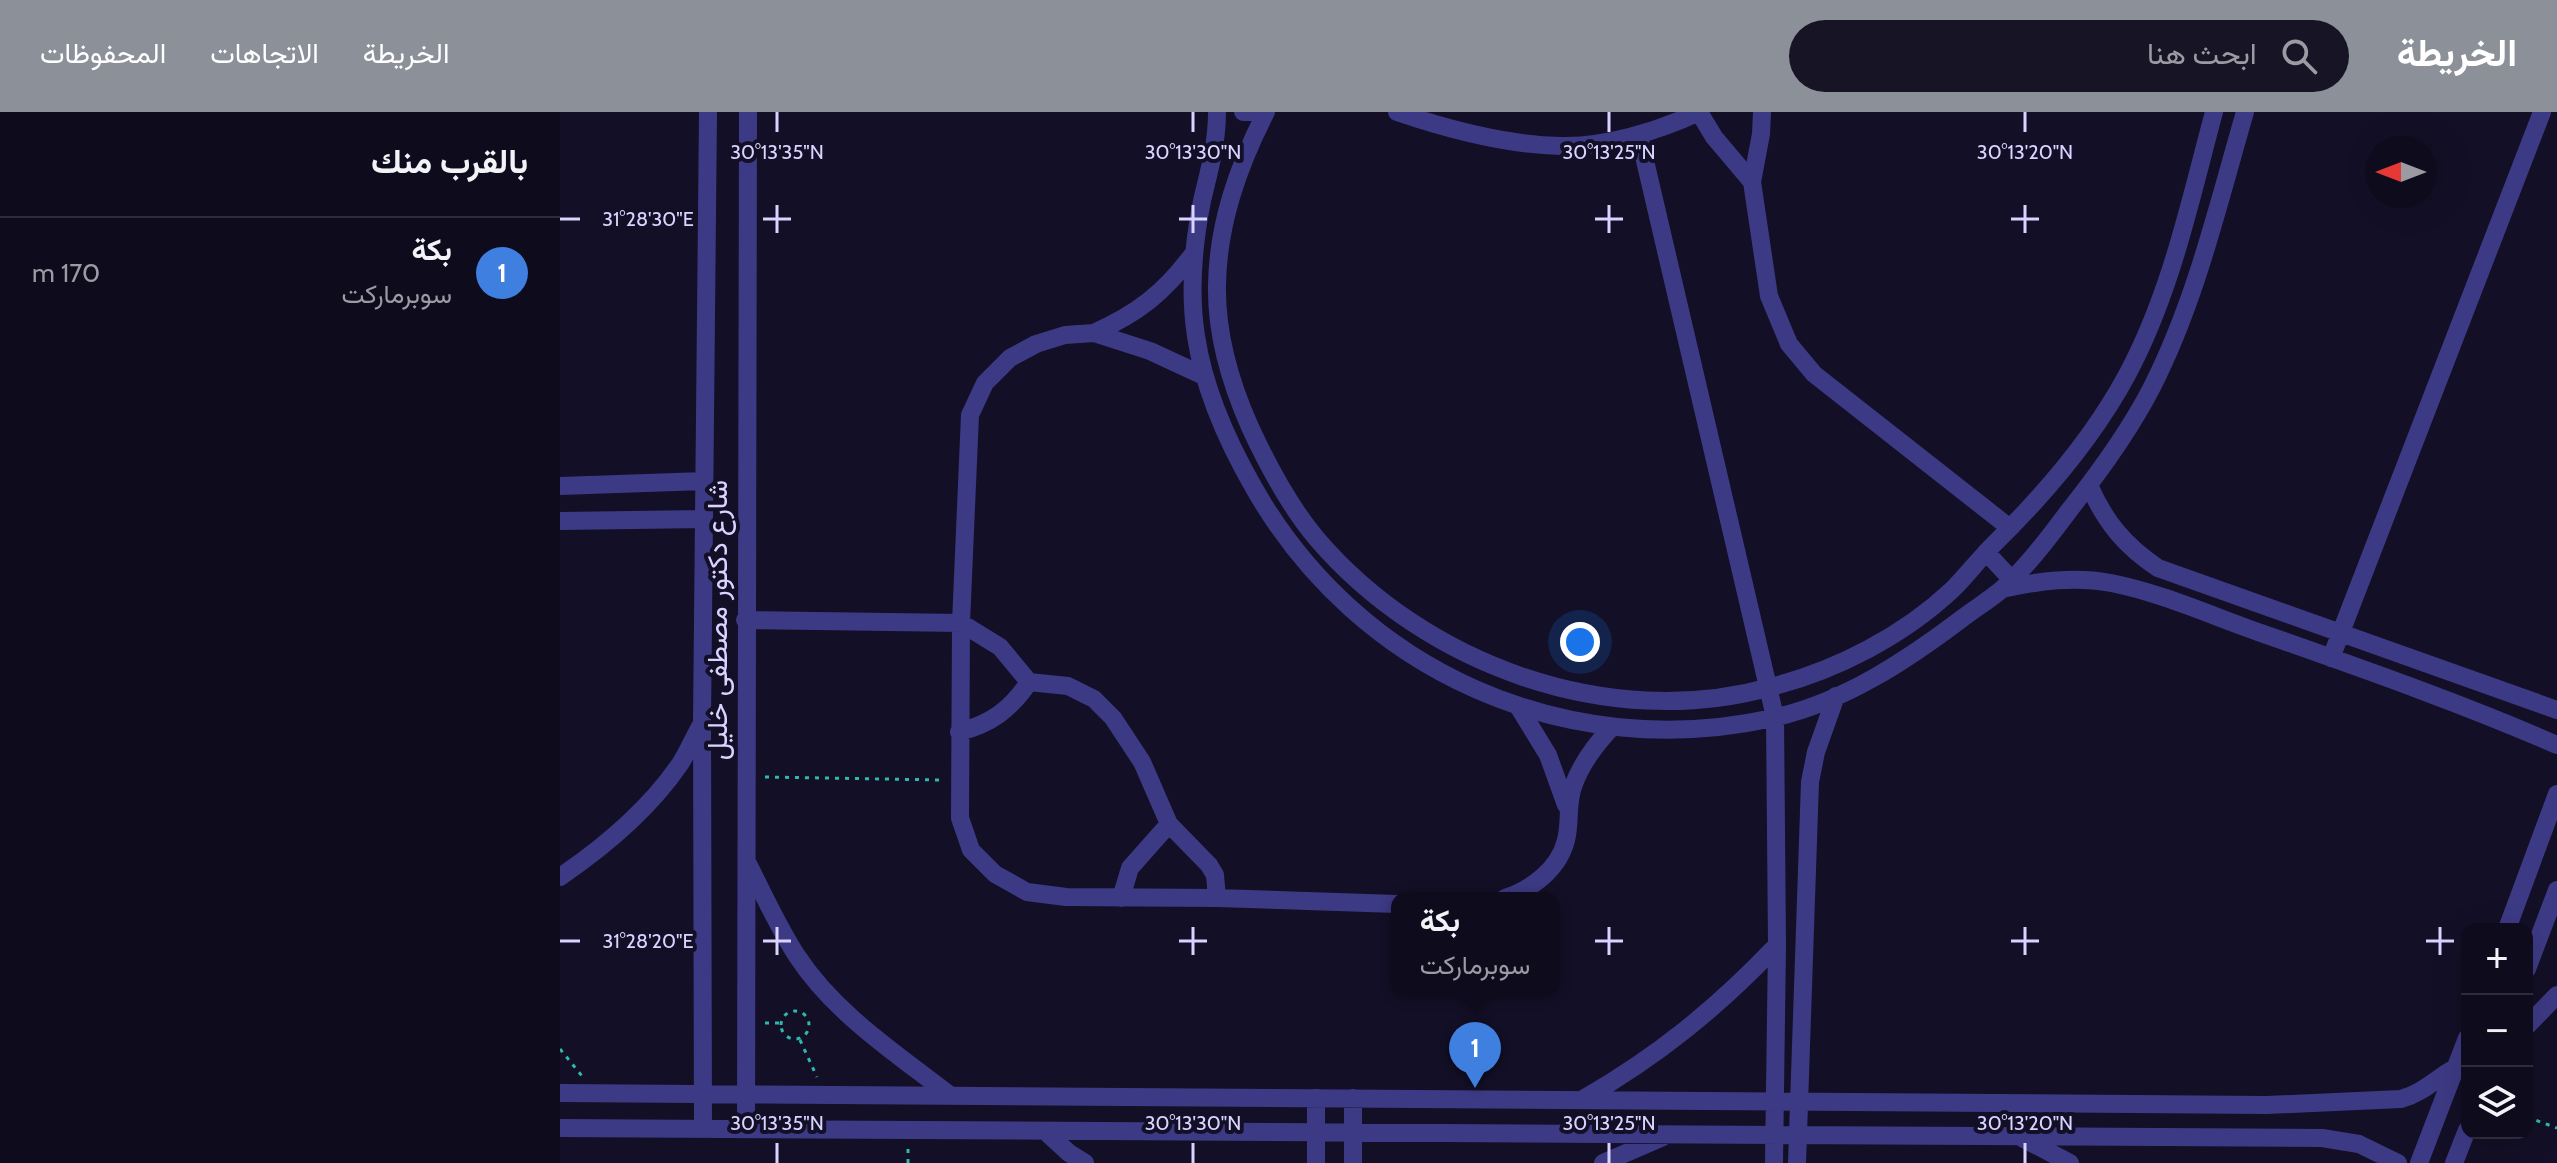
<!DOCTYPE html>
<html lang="ar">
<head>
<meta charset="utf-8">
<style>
  :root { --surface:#0e0b1c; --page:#171425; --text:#f1f3f6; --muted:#9b9ba3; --line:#2e2b3b; --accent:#8c9099 }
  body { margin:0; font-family:Cabin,Vazirmatn,sans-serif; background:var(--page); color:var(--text); direction:rtl }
  .controls { position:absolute; right:24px; bottom:24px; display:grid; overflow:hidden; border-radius:16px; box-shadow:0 8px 32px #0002 }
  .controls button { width:72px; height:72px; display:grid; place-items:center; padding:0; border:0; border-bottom:2px solid var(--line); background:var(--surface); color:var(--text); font:40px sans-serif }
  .compass { position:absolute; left:1805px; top:24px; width:72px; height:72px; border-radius:50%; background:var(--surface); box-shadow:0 8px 32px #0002; rotate:270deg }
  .you { position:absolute; left:1020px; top:530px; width:28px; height:28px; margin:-20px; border:6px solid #fff; border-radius:50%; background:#1a73e8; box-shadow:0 0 0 12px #1a73e833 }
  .badge { display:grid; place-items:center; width:52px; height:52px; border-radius:50%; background:var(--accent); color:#fff; font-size:26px; font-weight:700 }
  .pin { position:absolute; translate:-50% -66px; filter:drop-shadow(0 2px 4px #0008) }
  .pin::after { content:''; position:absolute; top:42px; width:28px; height:24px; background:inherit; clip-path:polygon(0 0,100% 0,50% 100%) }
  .popup { position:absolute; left:831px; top:780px; width:168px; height:104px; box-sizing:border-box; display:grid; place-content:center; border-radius:16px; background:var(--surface); filter:drop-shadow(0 2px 6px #0005); font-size:26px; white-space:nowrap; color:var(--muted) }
  .popup b { font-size:30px; color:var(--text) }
  .popup::after { content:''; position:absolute; left:50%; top:100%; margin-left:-16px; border:16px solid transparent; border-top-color:var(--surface) }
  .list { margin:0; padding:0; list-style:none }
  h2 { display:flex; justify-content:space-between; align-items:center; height:104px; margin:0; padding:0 32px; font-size:34px }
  h2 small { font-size:26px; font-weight:400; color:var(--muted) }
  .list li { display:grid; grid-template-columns:52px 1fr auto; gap:24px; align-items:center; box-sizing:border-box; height:112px; padding:0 32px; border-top:2px solid var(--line) }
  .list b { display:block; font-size:30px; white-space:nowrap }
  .list p { margin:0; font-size:26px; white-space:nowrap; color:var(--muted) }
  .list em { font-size:26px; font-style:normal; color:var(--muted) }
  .icon { flex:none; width:44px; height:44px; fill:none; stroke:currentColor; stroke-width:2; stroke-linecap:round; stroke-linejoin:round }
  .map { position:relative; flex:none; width:1997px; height:1051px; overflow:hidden; direction:ltr }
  header { display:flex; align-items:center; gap:48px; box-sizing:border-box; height:112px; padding:0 40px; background:var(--accent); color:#fff }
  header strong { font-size:38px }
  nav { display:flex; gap:44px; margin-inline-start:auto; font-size:28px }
  .search { width:560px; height:72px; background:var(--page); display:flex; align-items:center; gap:20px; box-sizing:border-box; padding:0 28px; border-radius:44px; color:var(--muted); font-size:30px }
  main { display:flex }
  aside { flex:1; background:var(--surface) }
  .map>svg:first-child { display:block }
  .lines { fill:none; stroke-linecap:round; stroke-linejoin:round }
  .path { stroke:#2fb8b0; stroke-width:3; stroke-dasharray:4 6; stroke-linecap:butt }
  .street { stroke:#3d3a85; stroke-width:18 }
  .ticks { fill:none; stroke:#d9d4ff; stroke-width:3 }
  .labels { text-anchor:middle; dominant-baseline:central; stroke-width:8; stroke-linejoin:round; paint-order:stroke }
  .street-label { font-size:28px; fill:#d9d4ff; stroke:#130f26 }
  .ticks-label { font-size:20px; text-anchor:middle; fill:#d9d4ff; stroke:#130f26; stroke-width:8; stroke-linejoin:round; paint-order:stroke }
</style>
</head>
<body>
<header>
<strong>الخريطة</strong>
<div class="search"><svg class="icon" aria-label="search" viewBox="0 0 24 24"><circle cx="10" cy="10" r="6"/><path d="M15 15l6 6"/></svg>ابحث هنا</div>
<nav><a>الخريطة</a><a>الاتجاهات</a><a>المحفوظات</a></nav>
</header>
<main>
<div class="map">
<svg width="1997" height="1051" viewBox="0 0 1997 1051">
  <rect width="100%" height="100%" fill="#130f26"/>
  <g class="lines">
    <path class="path" d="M 205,665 L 381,668
      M221 913a14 14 0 1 1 28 0a14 14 0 1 1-28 0Z
      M 205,911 L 221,911
      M 240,928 L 257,965
      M 0,937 L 22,964
      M 1967,1005 L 1997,1016
      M 348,1051 L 348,1035"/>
    <path class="street" d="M 657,0 C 657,32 649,59 642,89 C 633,134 629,179 636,224 C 644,278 667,329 694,376 C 798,559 1006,652 1213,606 C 1284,590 1346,549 1404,505 C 1416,496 1429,488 1441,478 C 1467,455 1490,424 1511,396 C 1541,358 1570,318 1592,275 C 1636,188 1658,93 1685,0
      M 683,0 L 705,0
      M 706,0 C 678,55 658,111 657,173 C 656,223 670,270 690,315 C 708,354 729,394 757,427 C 865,553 1049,620 1211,575 C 1277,558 1343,524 1393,477 C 1407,463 1419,447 1434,432 C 1485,382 1533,326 1567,263 C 1611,181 1630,89 1654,0
      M 837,0 C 887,17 948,33 1001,34 C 1046,35 1098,19 1139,0
      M 1139,0 L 1154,25 L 1192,70
      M 1202,0 L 1201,22 L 1192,70 L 1209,184 L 1229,232 L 1254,262 L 1450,416
      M 1079,23 L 1215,605 L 1217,833 L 1214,1051
      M 534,221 C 578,201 604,181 633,142
      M 644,264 L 590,239 L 534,221 L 505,223 L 476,232 L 450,246 L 425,271 L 410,303 L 401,511 L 400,706 L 411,738 L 435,762 L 467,780 L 506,785 L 657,786 L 837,792
      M 1529,373 C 1545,410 1565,434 1598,456 L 1997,598
      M 0,374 L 144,369
      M 0,409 L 144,407
      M 1426,440 L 1451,467
      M 1442,477 C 1479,469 1514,464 1551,471 C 1602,481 1652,504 1701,521 C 1800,556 1901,591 1997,633
      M 185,508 L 401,511 L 440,535 L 469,570 L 508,574 L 534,587 L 553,606 L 582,650 L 609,712 L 649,753 L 655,763 L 657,786
      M 1771,546 L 1982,0
      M 958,594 L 988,643 L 1006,693
      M 399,620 C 431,612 451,597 469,570
      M 188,752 C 204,783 218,815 237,844 C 275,902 337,942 391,984
      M 0,765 C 44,735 90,696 120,652 C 128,640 134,625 141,613
      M 561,786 L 570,756 L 609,712
      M 945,786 C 972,777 999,757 1006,728 C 1011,709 1006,692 1014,672 C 1022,650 1036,632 1052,615
      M 1947,817 L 1997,682
      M 1967,857 L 1997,778
      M 1967,914 L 1997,883
      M 0,981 L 1707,993 L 1841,987 C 1867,980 1883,959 1907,950
      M 1023,987 C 1098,944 1157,896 1217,833
      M 143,1015 L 142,610 L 148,0
      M 186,1015 L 188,0
      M 0,1016 L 1762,1026 L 1799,1032 L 1838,1051
      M 485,1019 L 509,1041 L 525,1051
      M 1462,1026 L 1510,1051
      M 756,1051 L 756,986
      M 793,1051 L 793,986
      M 1043,1051 L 1103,1025
      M 1237,1051 L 1250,670 L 1256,640 L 1276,584
      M 1859,1051 L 1907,926
      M 1894,1051 L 1907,1018"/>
  </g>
  <path class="ticks" d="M 217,0 L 217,20M 633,0 L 633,20M 1049,0 L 1049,20M 1465,0 L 1465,20M 217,93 L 217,121M 633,93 L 633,121M 1049,93 L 1049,121M 1465,93 L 1465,121M 0,107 L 20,107M 203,107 L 231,107M 619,107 L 647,107M 1035,107 L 1063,107M 1451,107 L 1479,107M 217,815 L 217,843M 633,815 L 633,843M 1049,815 L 1049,843M 1465,815 L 1465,843M 1880,815 L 1880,843M 0,829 L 20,829M 203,829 L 231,829M 619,829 L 647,829M 1035,829 L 1063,829M 1451,829 L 1479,829M 1866,829 L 1894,829M 217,1031 L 217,1051M 633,1031 L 633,1051M 1049,1031 L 1049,1051M 1465,1031 L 1465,1051"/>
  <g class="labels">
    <g class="street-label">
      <text transform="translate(157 508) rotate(-90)">شارع دكتور مصطفى خليل</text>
    </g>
  </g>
  <g class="ticks-label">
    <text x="217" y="47">30°13'35"N</text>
    <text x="633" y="47">30°13'30"N</text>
    <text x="1049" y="47">30°13'25"N</text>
    <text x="1465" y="47">30°13'20"N</text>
    <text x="88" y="114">31°28'30"E</text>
    <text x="88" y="836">31°28'20"E</text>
    <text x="217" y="1018">30°13'35"N</text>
    <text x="633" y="1018">30°13'30"N</text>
    <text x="1049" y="1018">30°13'25"N</text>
    <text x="1465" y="1018">30°13'20"N</text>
  </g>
</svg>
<div class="controls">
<button>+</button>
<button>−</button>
<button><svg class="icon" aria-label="layers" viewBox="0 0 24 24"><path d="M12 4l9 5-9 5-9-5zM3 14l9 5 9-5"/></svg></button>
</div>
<svg class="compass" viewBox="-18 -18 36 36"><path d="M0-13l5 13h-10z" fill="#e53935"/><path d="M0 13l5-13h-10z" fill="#9b9ba3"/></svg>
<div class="you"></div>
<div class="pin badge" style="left:915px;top:976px;background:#3f7fe0">1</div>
<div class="popup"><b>بكة</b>سوبرماركت</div>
</div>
<aside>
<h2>بالقرب منك<small></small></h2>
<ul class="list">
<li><span class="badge" style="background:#3f7fe0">1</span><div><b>بكة</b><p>سوبرماركت</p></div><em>170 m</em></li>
</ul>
</aside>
</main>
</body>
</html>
